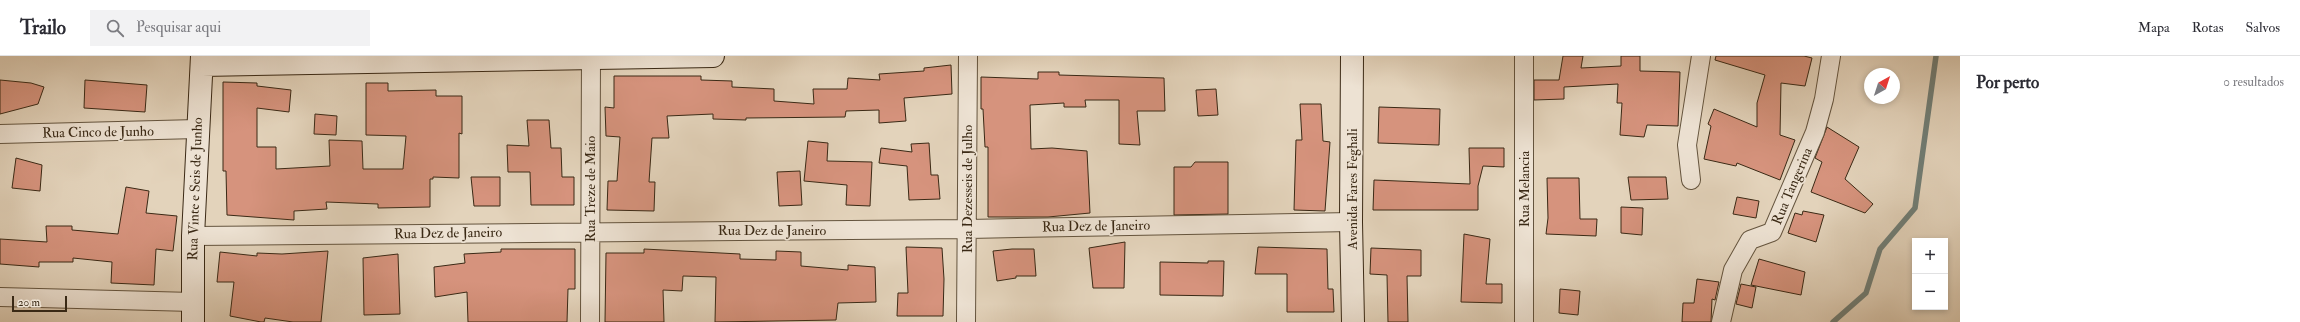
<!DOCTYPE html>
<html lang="pt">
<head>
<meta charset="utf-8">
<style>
  :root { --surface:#fff; --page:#f2f2f3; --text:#2b2b33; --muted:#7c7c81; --line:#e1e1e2 }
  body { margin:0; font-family:"IM FELL Double Pica",serif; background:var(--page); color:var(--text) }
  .controls { position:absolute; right:12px; bottom:12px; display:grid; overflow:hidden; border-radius:0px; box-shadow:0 2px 6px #0003 }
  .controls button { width:36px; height:36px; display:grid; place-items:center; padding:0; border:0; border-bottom:1px solid var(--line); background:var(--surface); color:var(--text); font:20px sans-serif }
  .compass { position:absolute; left:1864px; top:12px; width:36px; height:36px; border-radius:50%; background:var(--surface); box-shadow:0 2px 6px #0003; rotate:39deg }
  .scale { position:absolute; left:12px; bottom:10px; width:55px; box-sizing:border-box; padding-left:4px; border:2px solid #3a2915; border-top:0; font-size:11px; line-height:14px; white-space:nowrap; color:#3a2915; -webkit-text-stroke:3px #ede2d3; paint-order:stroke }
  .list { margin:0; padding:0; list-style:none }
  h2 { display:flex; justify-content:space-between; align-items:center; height:52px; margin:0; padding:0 16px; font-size:17px }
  h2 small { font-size:13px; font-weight:400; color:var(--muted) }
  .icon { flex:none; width:22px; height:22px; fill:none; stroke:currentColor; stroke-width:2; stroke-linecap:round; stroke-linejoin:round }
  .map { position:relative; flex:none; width:1960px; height:266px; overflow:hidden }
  header { display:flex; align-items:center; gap:24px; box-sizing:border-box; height:56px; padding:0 20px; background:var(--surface); border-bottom:1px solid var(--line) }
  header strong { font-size:19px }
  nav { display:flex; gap:22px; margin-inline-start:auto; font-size:14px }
  .search { width:280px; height:36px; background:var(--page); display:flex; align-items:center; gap:10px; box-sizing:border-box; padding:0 14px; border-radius:0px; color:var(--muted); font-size:15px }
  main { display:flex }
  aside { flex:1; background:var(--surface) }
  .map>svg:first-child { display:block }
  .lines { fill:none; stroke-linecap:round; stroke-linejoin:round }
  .stream { stroke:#717e76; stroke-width:5.5 }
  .building { fill:#d6937d; stroke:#3a2915 }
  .street-casing { stroke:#64543e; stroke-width:20 }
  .secondary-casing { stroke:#3a2915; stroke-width:24 }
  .street { stroke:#ede2d3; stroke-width:18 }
  .secondary { stroke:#ede2d3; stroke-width:22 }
  .labels { text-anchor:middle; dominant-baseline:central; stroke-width:3.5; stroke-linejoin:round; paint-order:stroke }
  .street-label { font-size:14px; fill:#3a2915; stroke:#ede2d3 }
</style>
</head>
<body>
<header>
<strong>Trailo</strong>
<div class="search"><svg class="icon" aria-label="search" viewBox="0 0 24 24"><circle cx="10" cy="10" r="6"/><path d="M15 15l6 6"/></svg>Pesquisar aqui</div>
<nav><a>Mapa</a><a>Rotas</a><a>Salvos</a></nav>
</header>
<main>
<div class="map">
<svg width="1960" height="266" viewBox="0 0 1960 266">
  <rect width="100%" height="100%" fill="#e3d3bb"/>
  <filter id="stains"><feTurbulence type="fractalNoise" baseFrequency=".005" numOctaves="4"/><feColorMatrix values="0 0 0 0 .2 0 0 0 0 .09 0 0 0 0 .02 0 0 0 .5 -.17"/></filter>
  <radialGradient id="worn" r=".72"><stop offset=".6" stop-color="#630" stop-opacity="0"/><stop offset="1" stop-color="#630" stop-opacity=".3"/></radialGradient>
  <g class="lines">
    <path class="stream" d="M 1833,266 L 1866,237 L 1880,193 L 1915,152 L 1936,0"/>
  </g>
  <path class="building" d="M 1563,0 L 1583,0 L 1581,12 L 1621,10 L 1621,0 L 1640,0 L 1640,15 L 1680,16 L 1678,70 L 1647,69 L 1644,81 L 1620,79 L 1622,47 L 1617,47 L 1618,28 L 1564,31 L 1564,43 L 1534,44 L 1534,24 L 1559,24 Z
    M 1716,0 L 1804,0 L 1812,2 L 1805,30 L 1781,27 L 1780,79 L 1795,84 L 1780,124 L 1737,107 L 1736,110 L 1704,103 L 1711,70 L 1708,68 L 1714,53 L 1757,71 L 1757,47 L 1765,19 L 1715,4 Z
    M 951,9 L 952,38 L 904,42 L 906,65 L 879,67 L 879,54 L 846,55 L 845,61 L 746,62 L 746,64 L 713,63 L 713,58 L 667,60 L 669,82 L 652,82 L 649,126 L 655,126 L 654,155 L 607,154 L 608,125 L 617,125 L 620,81 L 606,80 L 605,51 L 614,52 L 614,20 L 701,20 L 701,24 L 732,25 L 732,31 L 774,33 L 774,45 L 814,48 L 813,33 L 847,33 L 848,22 L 880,24 L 879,18 L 924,15 L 924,12 Z
    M 1038,16 L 1059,16 L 1059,19 L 1164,22 L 1165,55 L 1137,55 L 1140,89 L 1119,88 L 1119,44 L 1085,44 L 1086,51 L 1064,51 L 1064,47 L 1030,49 L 1031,93 L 1052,92 L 1087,95 L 1090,157 L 1048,161 L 988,161 L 988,91 L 985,91 L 983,53 L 981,53 L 981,21 L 1038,23 Z
    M 0,24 L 31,27 L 44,31 L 38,48 L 0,58 Z
    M 85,24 L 147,29 L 145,56 L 84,52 Z
    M 223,26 L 257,27 L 257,30 L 291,34 L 289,56 L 257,52 L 257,91 L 276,91 L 276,113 L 330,110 L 329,84 L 362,85 L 363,113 L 403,113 L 406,80 L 366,79 L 366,27 L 388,27 L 388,35 L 436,34 L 436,40 L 462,40 L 462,78 L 459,77 L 459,122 L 433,121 L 433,123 L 430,123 L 430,151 L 378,152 L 378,148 L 326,146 L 327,153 L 294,155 L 294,164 L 227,159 L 226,115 L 223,115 Z
    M 1216,33 L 1218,59 L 1198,60 L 1196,34 Z
    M 1300,48 L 1321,48 L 1323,85 L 1330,86 L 1325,155 L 1294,154 L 1296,84 L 1302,84 Z
    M 1379,51 L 1440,53 L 1439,89 L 1378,87 Z
    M 315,58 L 337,60 L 336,79 L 314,78 Z
    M 527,64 L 549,64 L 551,92 L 561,92 L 562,121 L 574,121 L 574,149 L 531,149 L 530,116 L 508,116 L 507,89 L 529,90 Z
    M 1827,71 L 1859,91 L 1845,123 L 1873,148 L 1865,157 L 1811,136 L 1822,106 L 1815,102 Z
    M 808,85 L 828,87 L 827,105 L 872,106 L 870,150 L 846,149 L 847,129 L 804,125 Z
    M 929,87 L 931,119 L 938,119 L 940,143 L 909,144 L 907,110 L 879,107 L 881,92 L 912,96 L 911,88 Z
    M 1469,92 L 1504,92 L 1504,111 L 1483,110 L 1478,130 L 1478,154 L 1373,154 L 1374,124 L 1470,128 Z
    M 16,102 L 42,109 L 40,135 L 12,132 Z
    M 1195,106 L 1228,106 L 1228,158 L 1174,159 L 1174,111 L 1191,111 Z
    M 800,115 L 802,149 L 779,150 L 777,116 Z
    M 471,121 L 500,121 L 500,150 L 474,150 Z
    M 1628,121 L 1666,121 L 1668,143 L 1631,144 Z
    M 1547,122 L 1579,122 L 1580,163 L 1597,163 L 1596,180 L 1546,178 L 1548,162 Z
    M 126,131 L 149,135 L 146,157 L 177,160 L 173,195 L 156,193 L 154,229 L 111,227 L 112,206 L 73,202 L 73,206 L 39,206 L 39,211 L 0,208 L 0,183 L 47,186 L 46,170 L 72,170 L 72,174 L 118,178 Z
    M 1737,141 L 1759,145 L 1756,162 L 1733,158 Z
    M 1621,151 L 1643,152 L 1642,179 L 1621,177 Z
    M 1803,155 L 1824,159 L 1816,186 L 1788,177 L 1795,157 L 1802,159 Z
    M 1464,178 L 1490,183 L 1486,228 L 1502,228 L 1502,247 L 1461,246 Z
    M 1125,186 L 1124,232 L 1093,232 L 1089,192 Z
    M 906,191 L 942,192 L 944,223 L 943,260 L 897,260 L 898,237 L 908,237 Z
    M 1258,191 L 1327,193 L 1328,233 L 1333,233 L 1334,256 L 1287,256 L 1287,218 L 1255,218 Z
    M 1371,192 L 1421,194 L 1421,220 L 1407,220 L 1408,266 L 1388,266 L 1387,219 L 1370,218 Z
    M 501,193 L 575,193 L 575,233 L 568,233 L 567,266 L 468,266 L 467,236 L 435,241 L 434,211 L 465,207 L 464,198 L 501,196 Z
    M 644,193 L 740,198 L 740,203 L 776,204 L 776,195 L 801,196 L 801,210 L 848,214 L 848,209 L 875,211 L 876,246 L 838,247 L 836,264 L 715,266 L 716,221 L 683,220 L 682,235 L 663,234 L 664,266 L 605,266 L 606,197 L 644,197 Z
    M 1012,193 L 1034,193 L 1036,220 L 1016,220 L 1016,222 L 997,225 L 993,195 Z
    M 328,195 L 321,266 L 293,266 L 265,262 L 264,266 L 261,266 L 230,260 L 234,226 L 217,226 L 220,196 L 257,200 L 257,197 L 282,198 Z
    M 398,198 L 400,258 L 364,259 L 363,202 Z
    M 1759,203 L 1805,216 L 1801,239 L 1751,229 Z
    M 1208,205 L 1224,205 L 1223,240 L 1160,239 L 1160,206 L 1208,207 Z
    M 1697,223 L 1719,226 L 1715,244 L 1712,243 L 1711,266 L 1682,266 L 1683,247 L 1694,247 Z
    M 1741,228 L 1756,231 L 1752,252 L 1736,248 Z
    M 1560,233 L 1580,235 L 1578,259 L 1559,257 Z"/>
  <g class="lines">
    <g class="street-casing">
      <path id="street" d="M 1524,0 L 1524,266
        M 0,78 L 197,73
        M 1691,124 L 1687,89 L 1701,0
        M 193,180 L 968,173 L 1351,166
        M 0,241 L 193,246
        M 590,266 L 591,0
        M 966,266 L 968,0
        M 1721,266 L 1733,214 L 1750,184 L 1772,176 L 1815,76 L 1824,43 L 1831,0"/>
    </g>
    <g class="secondary-casing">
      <path id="secondary" d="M 1352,0 L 1351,166 L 1353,266
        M 202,9 L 713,0
        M 193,266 L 193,180 L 202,0"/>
    </g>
    <use href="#street" class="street"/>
    <use href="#secondary" class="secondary"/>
  </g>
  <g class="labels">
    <g class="street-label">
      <text transform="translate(98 76) rotate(-1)">Rua Cinco de Junho</text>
      <text transform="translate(1792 130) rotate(-67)">Rua Tangerina</text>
      <text transform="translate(195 133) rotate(-88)">Rua Vinte e Seis de Junho</text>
      <text transform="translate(590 133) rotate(-90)">Rua Treze de Maio</text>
      <text transform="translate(967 133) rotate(-90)">Rua Dezesseis de Julho</text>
      <text transform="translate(1352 133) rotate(-90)">Avenida Fares Feghali</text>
      <text transform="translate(1524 133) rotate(-90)">Rua Melancia</text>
      <text transform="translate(1096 170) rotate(-1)">Rua Dez de Janeiro</text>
      <text x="772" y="174">Rua Dez de Janeiro</text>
      <text transform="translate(448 177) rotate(-1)">Rua Dez de Janeiro</text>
    </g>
  </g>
  <rect width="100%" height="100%" filter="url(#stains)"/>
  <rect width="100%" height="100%" fill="url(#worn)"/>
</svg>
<div class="controls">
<button>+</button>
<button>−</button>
</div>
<svg class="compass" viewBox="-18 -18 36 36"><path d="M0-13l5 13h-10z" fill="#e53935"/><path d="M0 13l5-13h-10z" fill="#7c7c81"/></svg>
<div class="scale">20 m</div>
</div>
<aside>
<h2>Por perto<small>0 resultados</small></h2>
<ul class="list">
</ul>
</aside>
</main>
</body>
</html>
